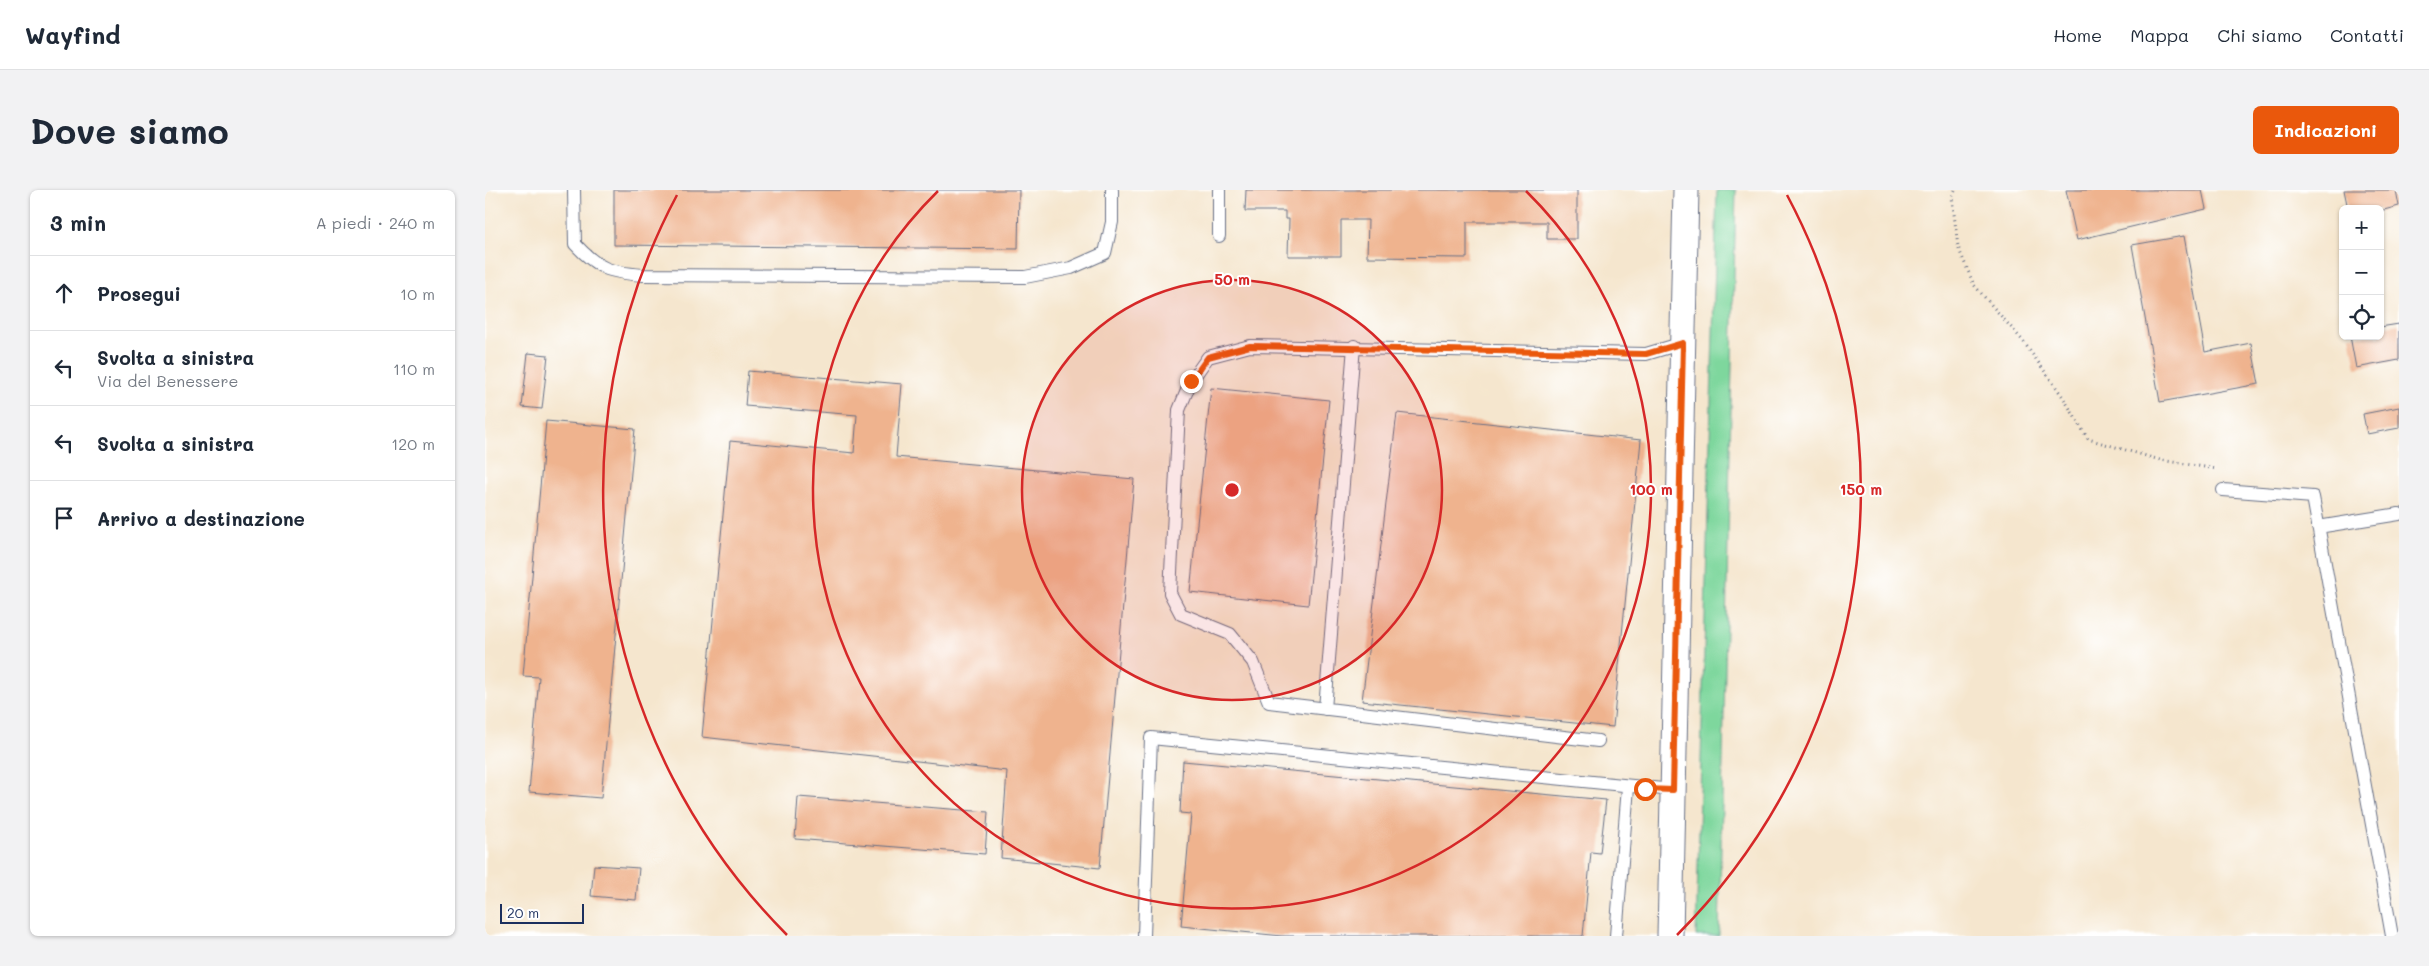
<!DOCTYPE html>
<html lang="it">
<head>
<meta charset="utf-8">
<style>
  :root { --surface:#fff; --page:#f2f2f3; --text:#1f2937; --muted:#747a83; --line:#e0e1e3; --accent:#ea580c }
  body { margin:0; font-family:Mali,sans-serif; background:var(--page); color:var(--text) }
  .controls { position:absolute; right:15px; top:15px; display:grid; overflow:hidden; border-radius:8px; box-shadow:0 1px 4px #0004 }
  .controls button { width:45px; height:45px; display:grid; place-items:center; padding:0; border:0; border-bottom:1px solid var(--line); background:var(--surface); color:var(--text); font:25px sans-serif }
  .scale { position:absolute; left:15px; bottom:12px; width:84px; box-sizing:border-box; padding-left:5px; border:2px solid #1b2f5e; border-top:0; font-size:14px; line-height:18px; white-space:nowrap; color:#1b2f5e; -webkit-text-stroke:4px #fff; paint-order:stroke }
  .stop { position:absolute; width:15px; height:15px; margin:-11px; border:4px solid #ea580c; border-radius:50%; background:#fff }
  .stop.end { background:#ea580c; border-color:#fff; box-shadow:0 1px 5px #0008 }
  .list { margin:0; padding:0; list-style:none }
  h2 { display:flex; justify-content:space-between; align-items:center; height:65px; margin:0; padding:0 20px; font-size:21px }
  h2 small { font-size:16px; font-weight:400; color:var(--muted) }
  .list li { display:grid; grid-template-columns:32px 1fr auto; gap:15px; align-items:center; box-sizing:border-box; height:75px; padding:0 20px; border-top:1px solid var(--line) }
  .list b { display:block; font-size:19px; white-space:nowrap }
  .list p { margin:0; font-size:16px; white-space:nowrap; color:var(--muted) }
  .list em { font-size:16px; font-style:normal; color:var(--muted) }
  .icon { flex:none; width:28px; height:28px; fill:none; stroke:currentColor; stroke-width:2; stroke-linecap:round; stroke-linejoin:round }
  .map { position:relative; flex:none; width:1914px; height:746px; overflow:hidden; border-radius:8px }
  header { display:flex; align-items:center; gap:30px; box-sizing:border-box; height:70px; padding:0 25px; background:var(--surface); border-bottom:1px solid var(--line) }
  header strong { font-size:24px }
  nav { display:flex; gap:28px; margin-inline-start:auto; font-size:18px }
  .intro { display:flex; align-items:center; justify-content:space-between; box-sizing:border-box; height:120px; padding:0 30px }
  h1 { margin:0; font-size:35px }
  .button { padding:12px 22px; border-radius:8px; background:var(--accent); color:#fff; font-size:18px; font-weight:700 }
  main { display:flex; gap:30px; padding:0 30px }
  aside { flex:1; background:var(--surface); border-radius:8px; box-shadow:0 1px 4px #0004 }
  .map>svg:first-child { display:block }
  .green { fill:#7ed79d; stroke:#4c837e }
  .building { fill:#efb38e }
  .lines { fill:none; stroke-linecap:round; stroke-linejoin:round }
  .lane-casing { stroke:#676f85; stroke-width:14 }
  .street-casing { stroke:#676f85; stroke-width:27 }
  .path { stroke:#676f85; stroke-width:3; stroke-dasharray:1 4; stroke-linecap:butt }
  .lane { stroke:#fff; stroke-width:12 }
  .street { stroke:#fff; stroke-width:25 }
  .route { stroke:#ea580c; stroke-width:6 }
  .ring { fill:none; stroke:#d62828; stroke-width:2.5 }
  .centre { fill:#d62828; stroke:#fff; stroke-width:2.5 }
  .ring-label { font-size:15px; text-anchor:middle; font-weight:bold; fill:#d62828; stroke:#fff; stroke-width:4; stroke-linejoin:round; paint-order:stroke }
</style>
</head>
<body>
<header>
<strong>Wayfind</strong>
<nav><a>Home</a><a>Mappa</a><a>Chi siamo</a><a>Contatti</a></nav>
</header>
<div class="intro"><h1>Dove siamo</h1><a class="button">Indicazioni</a></div>
<main>
<aside>
<h2>3 min<small>A piedi · 240 m</small></h2>
<ul class="list">
<li><svg class="icon" aria-label="ahead" viewBox="0 0 24 24"><path d="M12 20V5M6 11l6-6 6 6"/></svg><div><b>Prosegui</b></div><em>10 m</em></li>
<li><svg class="icon" aria-label="left" viewBox="0 0 24 24"><path d="M17 20v-9H6M10 6l-5 5 5 5"/></svg><div><b>Svolta a sinistra</b><p>Via del Benessere</p></div><em>110 m</em></li>
<li><svg class="icon" aria-label="left" viewBox="0 0 24 24"><path d="M17 20v-9H6M10 6l-5 5 5 5"/></svg><div><b>Svolta a sinistra</b></div><em>120 m</em></li>
<li><svg class="icon" aria-label="arrive" viewBox="0 0 24 24"><path d="M6 21V4h12l-3 4 3 4H6"/></svg><div><b>Arrivo a destinazione</b></div></li>
</ul>
</aside>
<div class="map">
<svg width="1914" height="746" viewBox="0 0 1914 746">
  <rect width="100%" height="100%" fill="#fff"/>
  <filter id="ink" filterUnits="userSpaceOnUse"><feTurbulence type="fractalNoise" baseFrequency=".02" numOctaves="2"/><feDisplacementMap in="SourceGraphic" scale="10" xChannelSelector="R" yChannelSelector="G"/><feConvolveMatrix kernelMatrix="1 2 1 2 8 2 1 2 1" color-interpolation-filters="sRGB"/></filter>
  <filter id="wash" filterUnits="userSpaceOnUse"><feTurbulence type="fractalNoise" baseFrequency=".0096" numOctaves="4" result="noise"/><feDisplacementMap in="SourceGraphic" scale="20" xChannelSelector="R" yChannelSelector="G"/><feGaussianBlur stdDeviation="1.12" result="paint"/><feColorMatrix in="noise" values="0 0 0 0 0 0 0 0 0 0 0 0 0 0 0 0 0 1.4 0 .05"/><feComposite in="paint" operator="in"/></filter>
  <g filter="url(#wash)">
    <rect width="100%" height="100%" fill="#f5e6ce"/>
    <path class="green" d="M 1232,0 L 1251,0 L 1234,746 L 1211,746 Z"/>
    <g id="blocks">
      <path class="building" d="M 129,0 L 534,0 L 533,59 L 129,55 Z
        M 761,0 L 1092,0 L 1092,49 L 1062,49 L 1062,32 L 982,32 L 982,68 L 882,67 L 883,30 L 856,30 L 856,66 L 803,66 L 804,29 L 800,29 L 800,21 L 760,21 Z
        M 1581,0 L 1717,0 L 1721,19 L 1592,50 Z
        M 1859,0 L 1911,0 L 1914,16 L 1895,21 L 1895,19 L 1863,19 Z
        M 1699,46 L 1720,162 L 1766,153 L 1774,194 L 1675,212 L 1647,55 Z
        M 1914,134 L 1914,170 L 1871,178 L 1865,146 L 1895,146 L 1895,137 Z
        M 43,163 L 63,165 L 57,219 L 37,217 Z
        M 263,181 L 417,194 L 411,267 L 649,289 L 615,678 L 516,668 L 522,581 L 217,547 L 245,251 L 369,263 L 372,225 L 260,216 Z
        M 726,198 L 844,210 L 823,415 L 705,402 Z
        M 1914,217 L 1914,238 L 1882,244 L 1878,224 Z
        M 912,223 L 1156,250 L 1128,537 L 877,511 Z
        M 61,231 L 150,239 L 116,608 L 44,602 L 54,487 L 38,486 Z
        M 698,571 L 1121,610 L 1115,663 L 1106,662 L 1098,746 L 797,746 L 696,736 L 706,624 L 695,623 Z
        M 313,607 L 503,622 L 500,664 L 310,649 Z
        M 109,675 L 154,678 L 151,710 L 106,706 Z"/>
    </g>
  </g>
  <g filter="url(#ink)">
    <use href="#blocks" fill-opacity="0" stroke="#676f85" stroke-width="1"/>
    <g class="lines">
      <g class="lane-casing">
        <path id="lane" d="M 89,0 L 90,54 C 114,80 124,82 158,85 L 540,87 L 586,78 L 620,63 L 627,32 L 627,0
          M 734,0 L 734,46
          M 1738,300 L 1828,307 L 1907,746
          M 1833,337 L 1914,324
          M 840,519 L 869,156
          M 1113,551 L 784,512 L 768,472 L 745,444 L 696,424 L 685,403 L 694,220 L 706,191 L 723,167 L 765,156 L 1161,164 L 1198,153
          M 659,746 L 666,548 L 1188,600
          M 1131,746 L 1143,597"/>
      </g>
      <g class="street-casing">
        <path id="street" d="M 1185,746 L 1201,0"/>
      </g>
      <path class="path" d="M 1470,0 L 1467,7 L 1473,57 L 1489,95 L 1538,151 L 1578,207 L 1603,249 L 1675,270 L 1732,279"/>
      <use href="#lane" class="lane"/>
      <use href="#street" class="street"/>
    </g>
  </g>
  <g class="lines" filter="url(#ink)">
    <path class="route" d="M 706,191 L 723,167 L 765,156 L 1161,164 L 1198,153 L 1188,600 L 1160,599"/>
  </g>
  <circle cx="747" cy="300" r="210" fill="#d62828" fill-opacity=".12"/>
  <g class="ring">
    <circle cx="747" cy="300" r="210"/>
    <path d="M1041 1A419 419 0 1 1 453 1"/>
    <path d="M302 745A629 629 0 0 1 192 5M1302 5A629 629 0 0 1 1192 745"/>
  </g>
  <circle cx="747" cy="300" r="8" class="centre"/>
  <g class="ring-label">
    <text x="747" y="95">50 m</text>
    <text x="1166" y="305">100 m</text>
    <text x="1376" y="305">150 m</text>
  </g>
</svg>
<div class="controls">
<button>+</button>
<button>−</button>
<button><svg class="icon" aria-label="locate" viewBox="0 0 24 24"><circle cx="12" cy="12" r="6"/><path d="M12 2v4M12 18v4M2 12h4M18 12h4"/></svg></button>
</div>
<div class="scale">20 m</div>
<div class="stop" style="left:1160px;top:599px"></div>
<div class="stop end" style="left:706px;top:191px"></div>
</div>
</main>
</body>
</html>
